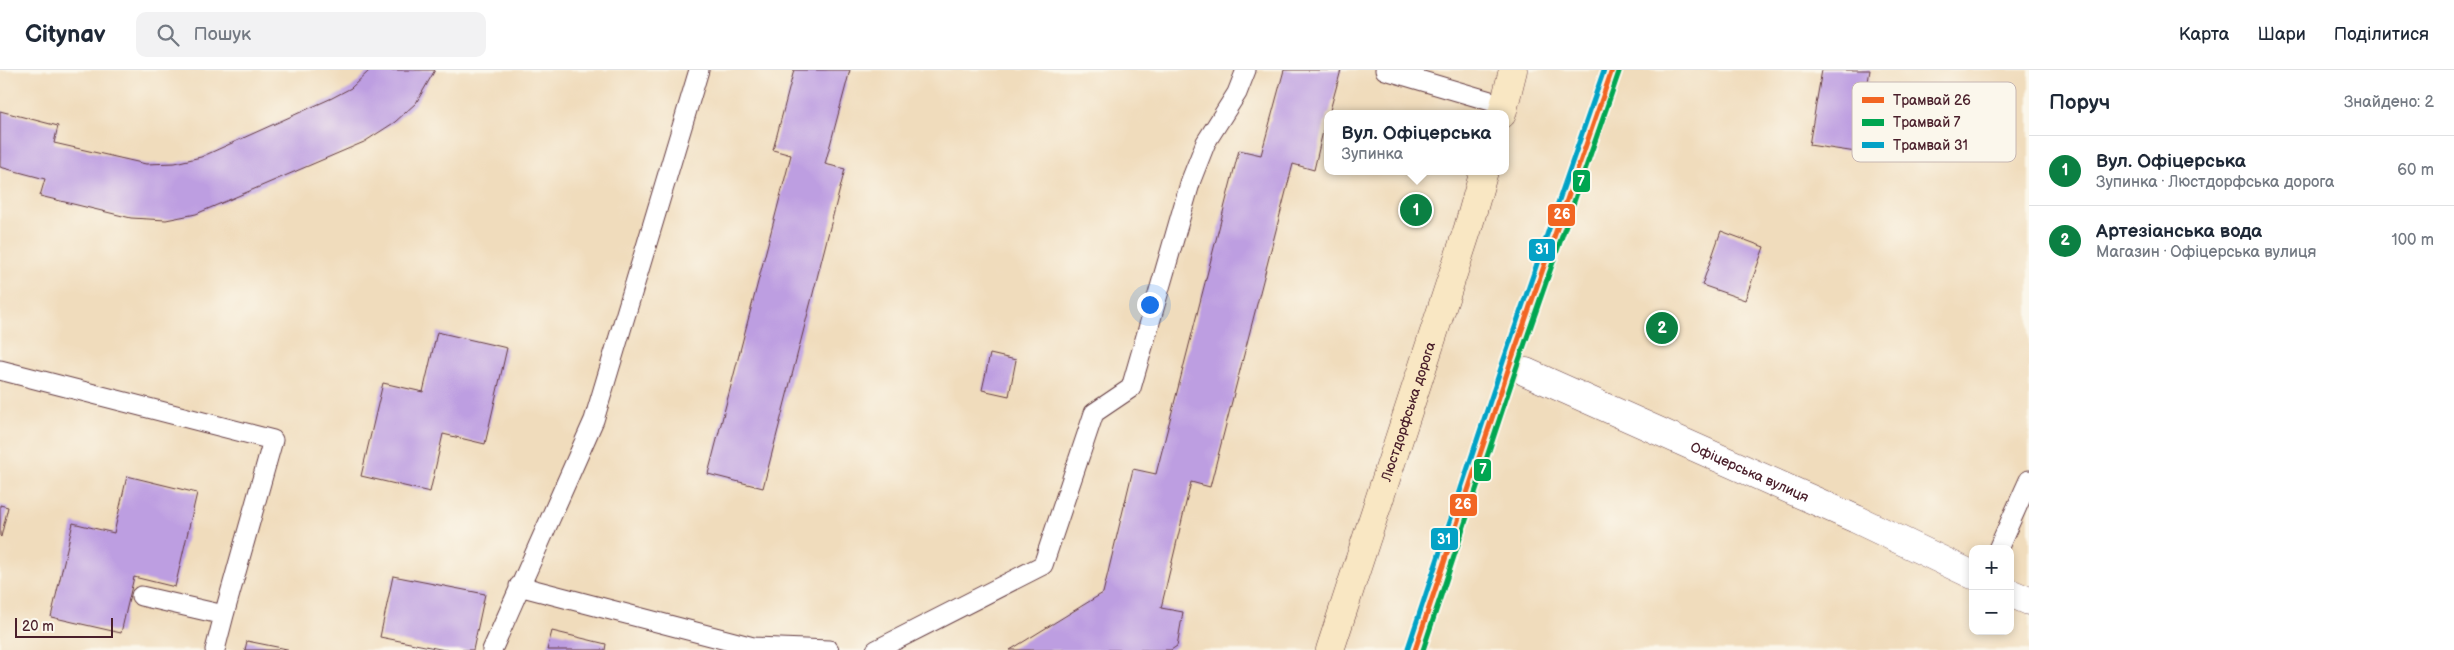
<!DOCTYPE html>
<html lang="uk">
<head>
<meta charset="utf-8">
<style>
  :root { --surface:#fff; --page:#f2f2f3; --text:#1f2937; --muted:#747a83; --line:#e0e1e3; --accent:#0b8043 }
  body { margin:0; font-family:"Balsamiq Sans",sans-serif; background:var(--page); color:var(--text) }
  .controls { position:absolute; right:15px; bottom:15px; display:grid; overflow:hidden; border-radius:10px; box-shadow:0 2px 8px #0003 }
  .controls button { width:45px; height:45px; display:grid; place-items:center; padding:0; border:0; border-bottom:1px solid var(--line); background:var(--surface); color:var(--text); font:25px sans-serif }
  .scale { position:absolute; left:15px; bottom:12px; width:98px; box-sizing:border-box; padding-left:5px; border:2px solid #4a1f2b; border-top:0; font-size:14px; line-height:18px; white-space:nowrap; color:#4a1f2b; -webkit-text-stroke:4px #fbf7ec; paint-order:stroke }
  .you { position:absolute; left:1149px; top:234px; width:18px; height:18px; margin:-12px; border:4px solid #fff; border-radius:50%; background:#1a73e8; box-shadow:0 0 0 8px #1a73e833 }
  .badge { display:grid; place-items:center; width:32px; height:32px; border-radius:50%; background:var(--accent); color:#fff; font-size:16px; font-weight:700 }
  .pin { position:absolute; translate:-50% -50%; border:2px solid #fff; box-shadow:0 1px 5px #0006 }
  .popup { position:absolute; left:1324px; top:40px; width:185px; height:65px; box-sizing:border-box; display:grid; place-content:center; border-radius:10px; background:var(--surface); filter:drop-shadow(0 1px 4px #0005); font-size:16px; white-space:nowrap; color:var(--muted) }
  .popup b { font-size:19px; color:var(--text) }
  .popup::after { content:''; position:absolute; left:50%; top:100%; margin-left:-10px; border:10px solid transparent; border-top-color:var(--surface) }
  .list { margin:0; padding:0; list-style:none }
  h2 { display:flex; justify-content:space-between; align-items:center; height:65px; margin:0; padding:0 20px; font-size:21px }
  h2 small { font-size:16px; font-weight:400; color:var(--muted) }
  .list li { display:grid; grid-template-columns:32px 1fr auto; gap:15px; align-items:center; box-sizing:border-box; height:70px; padding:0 20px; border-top:1px solid var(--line) }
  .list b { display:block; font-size:19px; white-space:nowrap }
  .list p { margin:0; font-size:16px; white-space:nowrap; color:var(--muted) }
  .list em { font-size:16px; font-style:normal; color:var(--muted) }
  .icon { flex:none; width:28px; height:28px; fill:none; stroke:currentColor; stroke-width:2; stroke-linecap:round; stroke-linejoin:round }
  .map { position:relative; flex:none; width:2029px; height:580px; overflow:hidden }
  header { display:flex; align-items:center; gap:30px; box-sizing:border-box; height:70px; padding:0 25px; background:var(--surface); border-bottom:1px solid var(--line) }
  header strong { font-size:24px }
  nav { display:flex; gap:28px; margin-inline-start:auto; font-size:18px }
  .search { width:350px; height:45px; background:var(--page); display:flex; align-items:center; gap:12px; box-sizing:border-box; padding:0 18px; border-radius:10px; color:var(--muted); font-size:19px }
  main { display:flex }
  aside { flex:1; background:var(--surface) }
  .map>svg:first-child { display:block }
  .building { fill:#bd9ee1 }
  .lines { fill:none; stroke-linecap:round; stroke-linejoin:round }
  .service-casing { stroke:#633b41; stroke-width:21 }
  .minor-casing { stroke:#633b41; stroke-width:29 }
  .secondary-casing { stroke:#633b41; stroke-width:29 }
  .service { stroke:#fff; stroke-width:19 }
  .minor { stroke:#fff; stroke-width:28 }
  .secondary { stroke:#f9e7c3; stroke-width:28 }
  .tram-1-casing { stroke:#fbf7ec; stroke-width:9 }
  .tram-2-casing { stroke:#fbf7ec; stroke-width:9 }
  .tram-3-casing { stroke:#fbf7ec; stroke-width:9 }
  .tram-1 { stroke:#f26522; stroke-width:5 }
  .tram-2 { stroke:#00a651; stroke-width:5 }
  .tram-3 { stroke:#04a2c6; stroke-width:5 }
  .labels { text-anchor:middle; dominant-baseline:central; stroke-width:4; stroke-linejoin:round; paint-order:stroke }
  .street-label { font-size:14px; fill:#4a1f2b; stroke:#fbf7ec }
  .key { fill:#fbf7ec; stroke:#c6b6b2; stroke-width:1 }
  .key-label { font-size:14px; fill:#4a1f2b }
  .line-badge { stroke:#fbf7ec; stroke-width:2 }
  .badge-label { font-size:14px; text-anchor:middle; font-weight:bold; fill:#fff }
</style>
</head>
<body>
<header>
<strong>Citynav</strong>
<div class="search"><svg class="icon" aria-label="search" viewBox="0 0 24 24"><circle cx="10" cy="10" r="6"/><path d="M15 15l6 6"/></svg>Пошук</div>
<nav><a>Карта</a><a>Шари</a><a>Поділитися</a></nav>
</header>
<main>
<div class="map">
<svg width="2029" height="580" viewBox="0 0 2029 580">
  <rect width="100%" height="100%" fill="#fbf7ec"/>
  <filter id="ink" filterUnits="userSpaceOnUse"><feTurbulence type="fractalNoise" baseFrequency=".02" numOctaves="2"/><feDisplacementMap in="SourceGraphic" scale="10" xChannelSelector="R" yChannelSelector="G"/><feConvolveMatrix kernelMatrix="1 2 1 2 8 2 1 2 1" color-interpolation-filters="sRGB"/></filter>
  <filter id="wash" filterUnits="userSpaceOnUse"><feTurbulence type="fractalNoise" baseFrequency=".0096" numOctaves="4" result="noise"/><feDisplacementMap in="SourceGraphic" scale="20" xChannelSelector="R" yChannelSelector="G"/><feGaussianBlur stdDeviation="1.12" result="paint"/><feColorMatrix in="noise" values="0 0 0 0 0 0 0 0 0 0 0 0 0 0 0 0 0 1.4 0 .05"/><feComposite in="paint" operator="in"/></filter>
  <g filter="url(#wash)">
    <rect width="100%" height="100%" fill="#f0dcbc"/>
    <g id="blocks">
      <path class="building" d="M 370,0 L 435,0 L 416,33 L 395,52 L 364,72 L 196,144 L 166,150 L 131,148 L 40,126 L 45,109 L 0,97 L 0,41 L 58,56 L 54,73 L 146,94 L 175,93 L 201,87 L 332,28 L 351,18 Z
        M 794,0 L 850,0 L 825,94 L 845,99 L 763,418 L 708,404 L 791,85 L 773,80 Z
        M 1284,0 L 1341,0 L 1329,44 L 1327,44 L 1314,100 L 1293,94 L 1210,417 L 1191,412 L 1161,538 L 1183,542 L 1177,576 L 1171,580 L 1010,580 L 1103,523 L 1133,399 L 1156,404 L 1239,80 L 1261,85 Z
        M 1822,0 L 1870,0 L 1856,82 L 1809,75 Z
        M 1721,161 L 1764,177 L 1745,230 L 1702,215 Z
        M 437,262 L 507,278 L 485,374 L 443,364 L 430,422 L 361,406 L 383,313 L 423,322 Z
        M 990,284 L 1016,290 L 1009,326 L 982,320 Z
        M 127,406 L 197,423 L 175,517 L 134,507 L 121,563 L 51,547 L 73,453 L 114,463 Z
        M 0,435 L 8,437 L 1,467 L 0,466 Z
        M 393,506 L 485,524 L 473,580 L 445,580 L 380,567 Z
        M 552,561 L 606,574 L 605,580 L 547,580 Z
        M 247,571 L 287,579 L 287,580 L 245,580 Z"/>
    </g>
  </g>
  <g filter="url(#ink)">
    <use href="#blocks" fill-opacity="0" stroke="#633b41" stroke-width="1"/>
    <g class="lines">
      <g class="service-casing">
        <path id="service" d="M 1385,0 L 1504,35
          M 0,300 L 273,370 L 224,545 L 141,526
          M 1998,479 L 2029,410
          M 519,516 L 753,577 L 829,580
          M 215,580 L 224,545
          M 492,580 L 594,350 L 699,0
          M 876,580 L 1043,495 L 1094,343 L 1131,318 L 1191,110 L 1206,72 L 1237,23 L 1246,0"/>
      </g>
      <g class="minor-casing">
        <g id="minor">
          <path id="s1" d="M 1526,302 L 1856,449 L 1973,505"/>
          <path d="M 2010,523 L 2029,531"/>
        </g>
      </g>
      <g class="secondary-casing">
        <g id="secondary">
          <path d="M 1502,44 L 1513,0"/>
          <path id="s2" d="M 1330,580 L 1468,158 L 1484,101"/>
        </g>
      </g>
      <use href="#service" class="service"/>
      <use href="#minor" class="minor"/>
      <use href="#secondary" class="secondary"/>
      <g class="tram-1-casing">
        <path id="tram-1" d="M 1415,580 L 1510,294 L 1612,0"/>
      </g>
      <g class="tram-2-casing">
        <path id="tram-2" d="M 1423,580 L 1517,296 L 1619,2"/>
      </g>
      <g class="tram-3-casing">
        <path id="tram-3" d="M 1408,578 L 1503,292 L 1604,0"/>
      </g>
      <use href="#tram-1" class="tram-1"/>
      <use href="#tram-2" class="tram-2"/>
      <use href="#tram-3" class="tram-3"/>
    </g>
  </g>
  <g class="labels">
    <g class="street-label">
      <text stroke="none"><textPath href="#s2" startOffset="251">Люстдорфська дорога</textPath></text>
      <text stroke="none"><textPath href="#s1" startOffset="245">Офіцерська вулиця</textPath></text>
    </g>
  </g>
  <rect x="1852" y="12" width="164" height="80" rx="8" class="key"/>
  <rect x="1862" y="27" width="22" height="6" fill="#f26522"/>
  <rect x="1862" y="49" width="22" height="7" fill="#00a651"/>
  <rect x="1862" y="72" width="22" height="6" fill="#04a2c6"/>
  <g class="key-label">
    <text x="1893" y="35">Трамвай 26</text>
    <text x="1893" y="57">Трамвай 7</text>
    <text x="1893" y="80">Трамвай 31</text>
  </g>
  <g class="line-badge">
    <rect x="1572" y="99" width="19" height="24" rx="5" fill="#00a651"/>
    <rect x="1547" y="133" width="29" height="24" rx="5" fill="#f26522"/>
    <rect x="1528" y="168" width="28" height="24" rx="5" fill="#04a2c6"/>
    <rect x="1473" y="388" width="19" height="24" rx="5" fill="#00a651"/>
    <rect x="1449" y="423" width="29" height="24" rx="5" fill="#f26522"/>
    <rect x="1430" y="457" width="29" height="24" rx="5" fill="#04a2c6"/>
  </g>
  <g class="badge-label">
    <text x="1581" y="116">7</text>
    <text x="1562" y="149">26</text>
    <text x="1542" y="184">31</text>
    <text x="1483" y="404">7</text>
    <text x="1463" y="439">26</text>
    <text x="1444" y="474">31</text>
  </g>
</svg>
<div class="controls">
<button>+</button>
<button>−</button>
</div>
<div class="scale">20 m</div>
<div class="you"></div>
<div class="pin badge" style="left:1416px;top:140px">1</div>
<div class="popup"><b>Вул. Офіцерська</b>Зупинка</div>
<div class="pin badge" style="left:1662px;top:258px">2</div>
</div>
<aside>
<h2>Поруч<small>Знайдено: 2</small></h2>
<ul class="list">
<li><span class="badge">1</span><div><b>Вул. Офіцерська</b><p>Зупинка · Люстдорфська дорога</p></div><em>60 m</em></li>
<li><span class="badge">2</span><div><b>Артезіанська вода</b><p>Магазин · Офіцерська вулиця</p></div><em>100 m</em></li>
</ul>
</aside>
</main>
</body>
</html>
